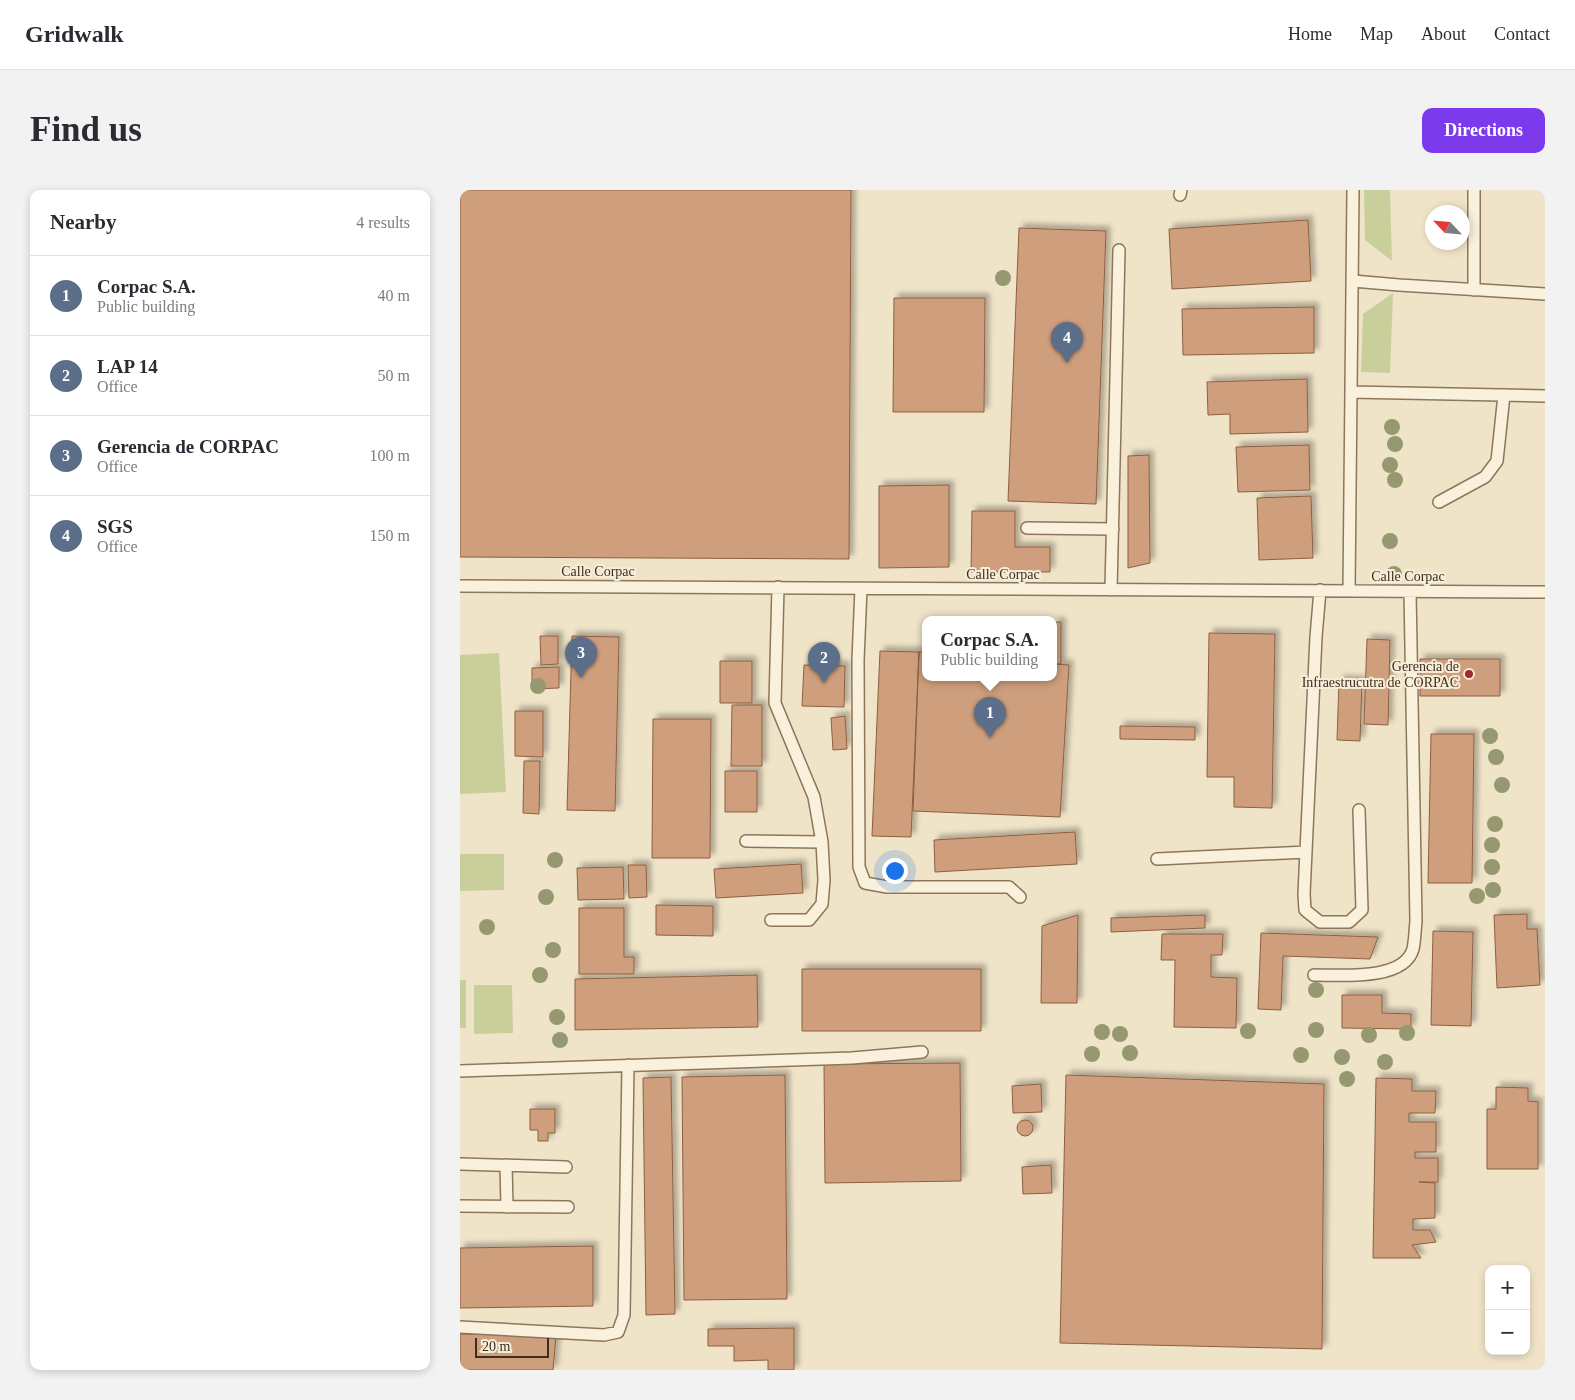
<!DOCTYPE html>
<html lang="en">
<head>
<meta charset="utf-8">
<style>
  :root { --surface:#fff; --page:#f2f2f3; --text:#2b2b33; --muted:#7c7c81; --line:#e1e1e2; --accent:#7c3aed }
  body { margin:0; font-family:Georgia,serif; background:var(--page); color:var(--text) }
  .controls { position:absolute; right:15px; bottom:15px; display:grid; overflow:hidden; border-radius:10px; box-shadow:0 2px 8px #0003 }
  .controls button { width:45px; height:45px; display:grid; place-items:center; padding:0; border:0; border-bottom:1px solid var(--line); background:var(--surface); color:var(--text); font:25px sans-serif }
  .compass { position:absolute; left:965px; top:15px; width:45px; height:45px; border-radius:50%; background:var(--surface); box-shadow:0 2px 8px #0003; rotate:296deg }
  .scale { position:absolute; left:15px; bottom:12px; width:74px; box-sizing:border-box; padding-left:5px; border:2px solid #3d2e20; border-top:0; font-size:14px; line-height:18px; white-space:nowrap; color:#3d2e20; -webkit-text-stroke:4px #f7eed8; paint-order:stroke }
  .you { position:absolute; left:434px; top:680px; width:18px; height:18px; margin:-12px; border:4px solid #fff; border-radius:50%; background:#1a73e8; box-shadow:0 0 0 8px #1a73e833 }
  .badge { display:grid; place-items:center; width:32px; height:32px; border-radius:50%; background:var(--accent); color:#fff; font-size:16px; font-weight:700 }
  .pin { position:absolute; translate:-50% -41px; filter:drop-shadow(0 1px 2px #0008) }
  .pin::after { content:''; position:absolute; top:26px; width:18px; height:15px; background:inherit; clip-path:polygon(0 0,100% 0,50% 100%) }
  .popup { position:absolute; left:462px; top:426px; width:135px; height:65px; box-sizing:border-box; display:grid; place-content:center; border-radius:10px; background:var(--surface); filter:drop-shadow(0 1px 4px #0005); font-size:16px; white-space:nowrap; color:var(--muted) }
  .popup b { font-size:19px; color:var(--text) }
  .popup::after { content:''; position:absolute; left:50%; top:100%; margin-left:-10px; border:10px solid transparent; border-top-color:var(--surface) }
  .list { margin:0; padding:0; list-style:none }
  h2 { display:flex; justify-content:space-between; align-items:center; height:65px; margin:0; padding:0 20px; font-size:21px }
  h2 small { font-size:16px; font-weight:400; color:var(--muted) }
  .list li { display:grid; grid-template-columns:32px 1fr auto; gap:15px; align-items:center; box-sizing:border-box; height:80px; padding:0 20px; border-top:1px solid var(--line) }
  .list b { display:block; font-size:19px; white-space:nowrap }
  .list p { margin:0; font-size:16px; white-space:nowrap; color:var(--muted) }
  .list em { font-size:16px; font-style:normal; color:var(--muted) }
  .map { position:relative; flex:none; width:1085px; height:1180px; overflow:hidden; border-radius:10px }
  header { display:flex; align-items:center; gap:30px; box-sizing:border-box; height:70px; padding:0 25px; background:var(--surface); border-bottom:1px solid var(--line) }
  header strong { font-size:24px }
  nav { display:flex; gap:28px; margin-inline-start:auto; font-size:18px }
  .intro { display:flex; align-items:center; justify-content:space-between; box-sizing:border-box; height:120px; padding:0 30px }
  h1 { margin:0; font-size:35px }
  .button { padding:12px 22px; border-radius:10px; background:var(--accent); color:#fff; font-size:18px; font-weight:700 }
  main { display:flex; gap:30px; padding:0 30px }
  aside { flex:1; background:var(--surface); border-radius:10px; box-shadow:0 2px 8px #0003 }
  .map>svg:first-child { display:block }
  .green { fill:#c9cf9b }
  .building { fill:#cf9f7d; stroke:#8d5f41; filter:url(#shadow) }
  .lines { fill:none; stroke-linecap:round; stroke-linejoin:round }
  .lane-casing { stroke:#8d765c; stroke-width:14 }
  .lane { stroke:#faf1dc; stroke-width:11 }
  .tree { fill:#96986f }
  .poi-dot { fill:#9e2a2b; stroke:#f7eed8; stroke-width:2 }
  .labels { text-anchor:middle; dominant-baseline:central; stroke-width:4; stroke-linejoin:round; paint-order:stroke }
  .street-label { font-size:14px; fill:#3d2e20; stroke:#f7eed8 }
  .poi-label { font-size:14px; fill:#3d2e20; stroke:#f7eed8; text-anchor:end }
</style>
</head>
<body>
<header>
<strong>Gridwalk</strong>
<nav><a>Home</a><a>Map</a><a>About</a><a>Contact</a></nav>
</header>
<div class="intro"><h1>Find us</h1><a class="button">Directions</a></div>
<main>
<aside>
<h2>Nearby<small>4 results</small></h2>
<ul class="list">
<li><span class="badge" style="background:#5c6f8a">1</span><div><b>Corpac S.A.</b><p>Public building</p></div><em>40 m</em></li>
<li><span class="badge" style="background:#5c6f8a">2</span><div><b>LAP 14</b><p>Office</p></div><em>50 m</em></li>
<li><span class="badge" style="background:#5c6f8a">3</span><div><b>Gerencia de CORPAC</b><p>Office</p></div><em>100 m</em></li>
<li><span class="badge" style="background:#5c6f8a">4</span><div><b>SGS</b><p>Office</p></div><em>150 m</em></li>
</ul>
</aside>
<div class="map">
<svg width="1085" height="1180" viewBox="0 0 1085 1180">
  <defs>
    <filter id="shadow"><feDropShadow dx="4.5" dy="-4.5" stdDeviation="2.5" flood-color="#0004"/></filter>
  </defs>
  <rect width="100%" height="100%" fill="#f0e4c8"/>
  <path class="green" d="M 904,0 L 930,0 L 932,71 L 905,50 Z
    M 933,103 L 930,183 L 901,182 L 903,124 Z
    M 39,463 L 46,602 L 0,604 L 0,465 Z
    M 0,664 L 44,664 L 44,700 L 0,701 Z
    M 0,790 L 6,790 L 6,838 L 0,838 Z
    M 14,795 L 52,795 L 53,843 L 14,844 Z"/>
  <path class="building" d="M 0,0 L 391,0 L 389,369 L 0,367 Z
    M 848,30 L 851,91 L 712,99 L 709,39 Z
    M 559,38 L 646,41 L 636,314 L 548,311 Z
    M 434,108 L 525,108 L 524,222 L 433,222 Z
    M 854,117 L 854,163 L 723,165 L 722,119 Z
    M 847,189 L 848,242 L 770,244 L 770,224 L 748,225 L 747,192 Z
    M 849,255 L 850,300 L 778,302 L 776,257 Z
    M 689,265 L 690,373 L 668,378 L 668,266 Z
    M 489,295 L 489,377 L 419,378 L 419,296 Z
    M 851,306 L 853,368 L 799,370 L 797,308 Z
    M 512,321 L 555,321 L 555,357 L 590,357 L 590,382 L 511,382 Z
    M 594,432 L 601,432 L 601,474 L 594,474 Z
    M 749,443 L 815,444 L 812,618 L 774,617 L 774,587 L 747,587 Z
    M 80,446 L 98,446 L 98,474 L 81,475 Z
    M 112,446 L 159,447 L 155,621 L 107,620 Z
    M 907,449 L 930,450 L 928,535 L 904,534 Z
    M 420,461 L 459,462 L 451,647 L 412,646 Z
    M 459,462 L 466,462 L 466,487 L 594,487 L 594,474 L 609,475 L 600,627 L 453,621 Z
    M 960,469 L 1040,469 L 1040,506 L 960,506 Z
    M 260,471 L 292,471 L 292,513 L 260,513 Z
    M 344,475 L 385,476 L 384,517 L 342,516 Z
    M 99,477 L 99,498 L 72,499 L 72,478 Z
    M 879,490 L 902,491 L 900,551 L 877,550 Z
    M 272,515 L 302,515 L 302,576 L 271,576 Z
    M 55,521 L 83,521 L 83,567 L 55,566 Z
    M 385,526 L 387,559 L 373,560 L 371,528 Z
    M 193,529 L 251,529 L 250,668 L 192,668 Z
    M 660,536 L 735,537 L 735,550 L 660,549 Z
    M 971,544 L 1014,544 L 1012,693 L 968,693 Z
    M 64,571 L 80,571 L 79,624 L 63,623 Z
    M 265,581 L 297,581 L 297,622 L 265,622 Z
    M 615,642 L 617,674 L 475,682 L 474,650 Z
    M 341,674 L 343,703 L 256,708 L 254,679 Z
    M 168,675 L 186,675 L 187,707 L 169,708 Z
    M 163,677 L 164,709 L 118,710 L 117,678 Z
    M 196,715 L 253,716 L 253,746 L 196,745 Z
    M 119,718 L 164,718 L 164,767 L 174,767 L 174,784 L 119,784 Z
    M 1067,724 L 1067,739 L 1077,739 L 1080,795 L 1037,798 L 1034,725 Z
    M 618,725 L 617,813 L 581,813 L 582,736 Z
    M 745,725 L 745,738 L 651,742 L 651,728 Z
    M 973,741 L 1013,742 L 1011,836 L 971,835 Z
    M 801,743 L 918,747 L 910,769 L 823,766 L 821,820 L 798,819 Z
    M 702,744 L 763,744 L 762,765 L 751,765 L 751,787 L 777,788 L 776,838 L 714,837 L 715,770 L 701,770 Z
    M 342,779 L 521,779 L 521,841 L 342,841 Z
    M 297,785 L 298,837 L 115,840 L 115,789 Z
    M 882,805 L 922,805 L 922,823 L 951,824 L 951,839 L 882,838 Z
    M 500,873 L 501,991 L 365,993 L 364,874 Z
    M 325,885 L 327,1109 L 224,1110 L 222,887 Z
    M 606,885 L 864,894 L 862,1159 L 600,1153 Z
    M 211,887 L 215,1124 L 186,1125 L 183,888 Z
    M 916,888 L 952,889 L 952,901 L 976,901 L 975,923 L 949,923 L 949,932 L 976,932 L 976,962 L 955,962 L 955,968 L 978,968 L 978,992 L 959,992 L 975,993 L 975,1028 L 953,1029 L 953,1040 L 970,1040 L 976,1052 L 952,1055 L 961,1068 L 913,1068 Z
    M 581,894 L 582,922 L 553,923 L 552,896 Z
    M 1036,897 L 1068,898 L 1068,911 L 1078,912 L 1078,979 L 1027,979 L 1027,919 L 1036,919 Z
    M 70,919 L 95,919 L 95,943 L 88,943 L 88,951 L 78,951 L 78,940 L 70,940 Z
    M557 938a8 8 0 1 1 16 0a8 8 0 1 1-16 0Z
    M 591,975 L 592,1003 L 563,1004 L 562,977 Z
    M 133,1056 L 133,1116 L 0,1118 L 0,1058 Z
    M 334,1138 L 334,1180 L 308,1180 L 308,1170 L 274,1171 L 274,1156 L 248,1156 L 248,1139 Z
    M 0,1144 L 96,1145 L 93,1180 L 0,1180 Z"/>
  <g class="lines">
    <g class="lane-casing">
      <path id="lane" d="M 1014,0 L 1014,100
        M 720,5 L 721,0
        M 893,91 L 939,95 L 1085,104
        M 891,202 L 1085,206
        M 979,312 L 1025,287 L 1037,271 L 1044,205
        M 567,338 L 653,339
        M 0,396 L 1085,402
        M 401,398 L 398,470 L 399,677 L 405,693 L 427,697 L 549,697 L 560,707
        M 651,400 L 659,60
        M 860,400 L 856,447 L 844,704 L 845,720 L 860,732 L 889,732 L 902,720 L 899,620
        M 889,401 L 893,0
        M 286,651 L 362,652
        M 697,669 L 846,662
        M 311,730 L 349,730 L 362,714 L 364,690 L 362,652 L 354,607 L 315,513 L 318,397
        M 854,785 C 881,785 944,791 953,759 C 955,750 955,740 956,731 L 950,402
        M 0,881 L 392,868 L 462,862
        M 0,974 L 106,977
        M 46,975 L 47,1017
        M 0,1016 L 108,1017
        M 0,1137 L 144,1145 L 158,1142 L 164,1125 L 168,875"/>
    </g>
    <use href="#lane" class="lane"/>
  </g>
  <g class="tree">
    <circle cx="543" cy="88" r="8"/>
    <circle cx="932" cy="237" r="8"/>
    <circle cx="935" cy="254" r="8"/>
    <circle cx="930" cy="275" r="8"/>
    <circle cx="935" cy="290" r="8"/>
    <circle cx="930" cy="351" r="8"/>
    <circle cx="934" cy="384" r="8"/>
    <circle cx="78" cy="496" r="8"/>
    <circle cx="1030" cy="546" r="8"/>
    <circle cx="1036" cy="567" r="8"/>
    <circle cx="1042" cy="595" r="8"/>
    <circle cx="1035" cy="634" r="8"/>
    <circle cx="1032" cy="655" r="8"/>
    <circle cx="95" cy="670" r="8"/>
    <circle cx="1032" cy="677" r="8"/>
    <circle cx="1033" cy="700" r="8"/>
    <circle cx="1017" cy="706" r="8"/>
    <circle cx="86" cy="707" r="8"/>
    <circle cx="27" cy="737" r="8"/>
    <circle cx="93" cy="760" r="8"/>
    <circle cx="80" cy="785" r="8"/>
    <circle cx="856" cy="800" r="8"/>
    <circle cx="97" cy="827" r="8"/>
    <circle cx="856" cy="840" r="8"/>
    <circle cx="788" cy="841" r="8"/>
    <circle cx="642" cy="842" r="8"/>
    <circle cx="947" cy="843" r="8"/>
    <circle cx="660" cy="844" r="8"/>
    <circle cx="909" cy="845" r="8"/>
    <circle cx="100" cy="850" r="8"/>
    <circle cx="670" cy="863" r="8"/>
    <circle cx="632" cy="864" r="8"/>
    <circle cx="841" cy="865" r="8"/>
    <circle cx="882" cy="867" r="8"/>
    <circle cx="925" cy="872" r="8"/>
    <circle cx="887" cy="889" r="8"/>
  </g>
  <circle class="poi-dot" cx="1009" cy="484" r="5"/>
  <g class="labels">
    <g class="street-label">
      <text x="138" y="381">Calle Corpac</text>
      <text x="543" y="384">Calle Corpac</text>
      <text x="948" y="386">Calle Corpac</text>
    </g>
    <g class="poi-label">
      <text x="999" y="476">Gerencia de<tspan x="999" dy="16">Infraestrucutra de CORPAC</tspan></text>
    </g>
  </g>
</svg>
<div class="controls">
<button>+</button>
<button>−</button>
</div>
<svg class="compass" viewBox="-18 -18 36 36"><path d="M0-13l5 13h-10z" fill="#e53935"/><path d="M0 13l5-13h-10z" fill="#7c7c81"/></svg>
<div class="scale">20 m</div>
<div class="you"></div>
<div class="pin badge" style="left:530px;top:548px;background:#5c6f8a">1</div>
<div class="popup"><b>Corpac S.A.</b>Public building</div>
<div class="pin badge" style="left:364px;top:493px;background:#5c6f8a">2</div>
<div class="pin badge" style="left:121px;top:488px;background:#5c6f8a">3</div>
<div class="pin badge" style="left:607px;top:173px;background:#5c6f8a">4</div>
</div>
</main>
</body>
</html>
